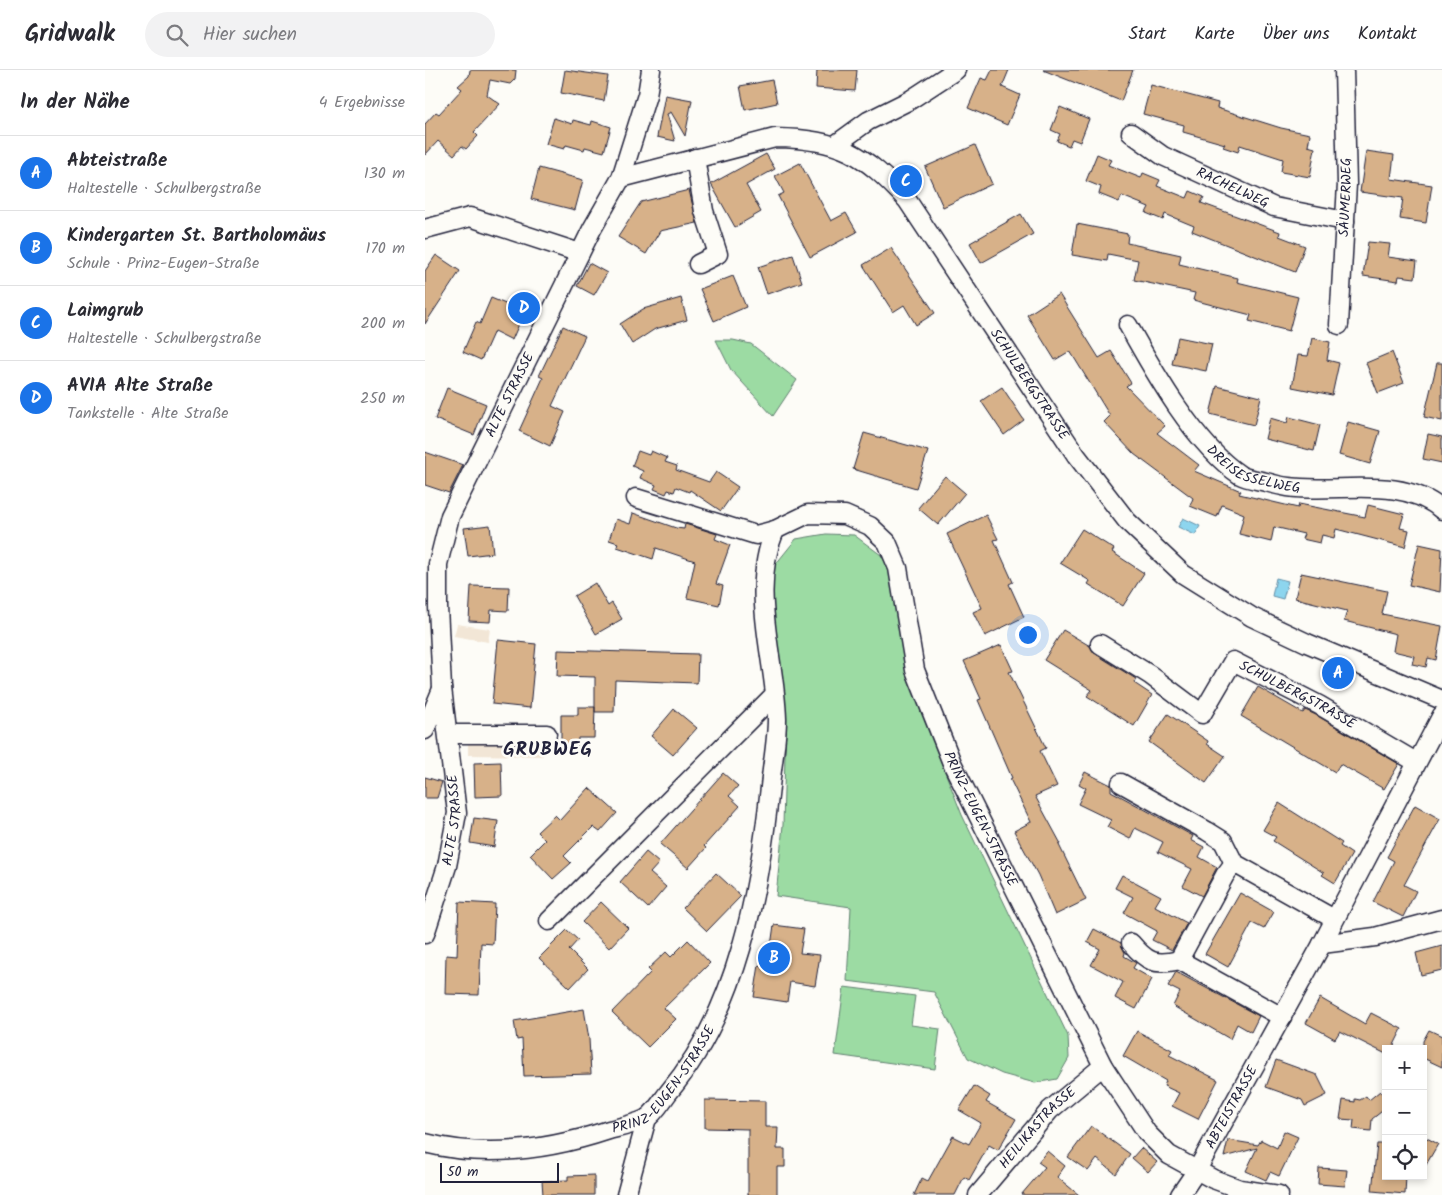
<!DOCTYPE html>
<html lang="de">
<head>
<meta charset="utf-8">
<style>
  :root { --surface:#fff; --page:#f2f2f3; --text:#2b2b33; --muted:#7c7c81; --line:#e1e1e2; --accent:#1a73e8 }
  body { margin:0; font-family:Kalam,sans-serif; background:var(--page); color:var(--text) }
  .controls { position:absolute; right:15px; bottom:15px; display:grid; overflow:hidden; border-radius:0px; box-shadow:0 2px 8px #0003 }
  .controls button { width:45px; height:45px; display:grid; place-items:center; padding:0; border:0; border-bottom:1px solid var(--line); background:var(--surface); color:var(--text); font:25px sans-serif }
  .scale { position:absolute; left:15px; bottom:12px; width:119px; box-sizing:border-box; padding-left:5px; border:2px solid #22223b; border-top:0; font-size:14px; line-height:18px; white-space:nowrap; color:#22223b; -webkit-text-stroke:4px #fdfcf7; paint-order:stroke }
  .you { position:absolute; left:602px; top:564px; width:18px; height:18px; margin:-12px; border:4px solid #fff; border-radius:50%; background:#1a73e8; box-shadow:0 0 0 8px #1a73e833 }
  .badge { display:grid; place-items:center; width:32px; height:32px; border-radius:50%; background:var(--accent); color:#fff; font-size:16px; font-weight:700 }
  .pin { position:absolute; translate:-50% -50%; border:2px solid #fff; box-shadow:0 1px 5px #0006 }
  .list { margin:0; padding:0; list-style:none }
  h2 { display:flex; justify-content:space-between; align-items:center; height:65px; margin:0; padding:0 20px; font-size:21px }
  h2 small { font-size:16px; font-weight:400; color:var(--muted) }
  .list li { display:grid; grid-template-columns:32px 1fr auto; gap:15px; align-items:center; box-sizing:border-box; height:75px; padding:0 20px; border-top:1px solid var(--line) }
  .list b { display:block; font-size:19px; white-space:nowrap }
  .list p { margin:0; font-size:16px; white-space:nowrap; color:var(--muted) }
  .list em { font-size:16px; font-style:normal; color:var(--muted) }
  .icon { flex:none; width:28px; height:28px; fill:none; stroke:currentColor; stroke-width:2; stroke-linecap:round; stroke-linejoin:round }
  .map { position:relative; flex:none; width:1017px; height:1125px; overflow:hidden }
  header { display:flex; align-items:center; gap:30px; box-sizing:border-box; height:70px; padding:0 25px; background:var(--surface); border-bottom:1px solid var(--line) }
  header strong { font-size:24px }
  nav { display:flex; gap:28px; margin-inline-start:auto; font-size:18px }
  .search { width:350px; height:45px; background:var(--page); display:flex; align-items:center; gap:12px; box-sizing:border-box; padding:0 18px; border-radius:28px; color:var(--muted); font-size:19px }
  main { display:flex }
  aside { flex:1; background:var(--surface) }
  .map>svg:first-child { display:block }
  .built { fill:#f2e6d6 }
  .green { fill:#9cdba3; stroke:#5f7e6f }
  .water { fill:#8dd5ee; stroke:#628da6 }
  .building { fill:#d7b189; stroke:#22223b }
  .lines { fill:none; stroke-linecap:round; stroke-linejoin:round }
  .minor-casing { stroke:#22223b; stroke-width:21 }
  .minor { stroke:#fdfcf7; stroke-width:18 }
  .labels { text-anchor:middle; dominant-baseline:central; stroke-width:5; stroke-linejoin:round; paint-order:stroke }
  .street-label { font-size:14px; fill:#22223b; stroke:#fdfcf7 }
  .district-label { font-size:19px; font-weight:bold; letter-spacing:1px; fill:#22223b; stroke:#fdfcf7 }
</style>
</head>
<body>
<header>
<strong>Gridwalk</strong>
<div class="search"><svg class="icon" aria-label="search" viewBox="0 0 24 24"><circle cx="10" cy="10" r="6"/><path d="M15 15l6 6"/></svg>Hier suchen</div>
<nav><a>Start</a><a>Karte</a><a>Über uns</a><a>Kontakt</a></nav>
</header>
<main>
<aside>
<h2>In der Nähe<small>4 Ergebnisse</small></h2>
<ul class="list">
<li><span class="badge">A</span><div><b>Abteistraße</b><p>Haltestelle · Schulbergstraße</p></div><em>130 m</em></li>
<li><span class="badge">B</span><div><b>Kindergarten St. Bartholomäus</b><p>Schule · Prinz-Eugen-Straße</p></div><em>170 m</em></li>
<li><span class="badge">C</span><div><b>Laimgrub</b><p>Haltestelle · Schulbergstraße</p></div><em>200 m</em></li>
<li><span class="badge">D</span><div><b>AVIA Alte Straße</b><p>Tankstelle · Alte Straße</p></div><em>250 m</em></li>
</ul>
</aside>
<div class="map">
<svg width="1017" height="1125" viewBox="0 0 1017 1125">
  <rect width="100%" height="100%" fill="#fdfcf7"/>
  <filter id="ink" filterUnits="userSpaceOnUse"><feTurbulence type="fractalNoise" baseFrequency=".02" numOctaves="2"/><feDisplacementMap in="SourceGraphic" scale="10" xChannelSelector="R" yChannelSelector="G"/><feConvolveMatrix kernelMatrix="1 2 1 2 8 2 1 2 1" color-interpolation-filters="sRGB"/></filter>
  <g filter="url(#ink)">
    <path class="built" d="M 32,554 L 65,559 L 63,572 L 29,566 Z
      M 43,671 L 118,672 L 118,686 L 43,685 Z"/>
    <path class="green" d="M 308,270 L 326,274 L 372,310 L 348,346 L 306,300 L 291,270 Z
      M 401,464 L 429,465 L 456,485 L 468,505 L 482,605 L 537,745 L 643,966 L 644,988 L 632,1009 L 610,1013 L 577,1004 L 543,988 L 509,922 L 422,911 L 426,837 L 351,826 L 358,755 L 361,652 L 346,525 L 350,495 L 371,469 Z
      M 419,917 L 490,926 L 486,955 L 515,959 L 510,999 L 410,985 Z"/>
    <path class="water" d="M 758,448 L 775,456 L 770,465 L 753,457 Z
      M 851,508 L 863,511 L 858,529 L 847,526 Z"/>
    <path class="building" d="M 45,0 L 91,0 L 90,9 L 85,14 L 65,10 L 62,25 L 75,34 L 49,62 L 53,66 L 41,79 L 37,76 L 29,85 L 13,71 L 0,85 L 0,54 L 11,42 L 14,44 L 37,19 L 33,16 L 44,6 Z
      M 140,0 L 183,6 L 179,31 L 136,23 Z
      M 392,0 L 432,0 L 430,21 L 391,18 Z
      M 567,0 L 584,0 L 577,17 L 595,25 L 582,55 L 543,38 L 556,8 L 562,10 Z
      M 618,0 L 708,0 L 696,31 Z
      M 347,10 L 352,33 L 320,40 L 315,16 Z
      M 726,15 L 793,33 L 792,38 L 856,58 L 885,64 L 883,76 L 890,78 L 885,107 L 856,102 L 858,89 L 815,75 L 813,82 L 798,77 L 800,74 L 758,62 L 759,55 L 718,44 Z
      M 240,25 L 267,30 L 260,66 L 246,42 L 242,44 L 250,71 L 232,67 Z
      M 635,37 L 664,49 L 655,72 L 647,69 L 644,76 L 632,71 L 635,64 L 626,60 Z
      M 129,48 L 147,54 L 148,50 L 166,55 L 167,51 L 186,57 L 179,82 L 160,77 L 159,80 L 141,75 L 139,79 L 121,74 Z
      M 550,75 L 567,114 L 518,137 L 500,97 Z
      M 941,81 L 969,85 L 966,109 L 1007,115 L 1001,153 L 975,149 L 978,128 L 935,122 Z
      M 341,84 L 350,99 L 321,115 L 336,142 L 310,157 L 286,114 Z
      M 672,84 L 686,90 L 683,95 L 716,108 L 718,103 L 735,110 L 732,116 L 762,128 L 765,121 L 779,127 L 776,133 L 855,162 L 854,166 L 880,176 L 870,202 L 767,161 L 769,156 L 740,144 L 738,150 L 721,143 L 724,137 L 697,126 L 694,132 L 674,124 L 676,117 L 661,111 Z
      M 375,93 L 406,151 L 421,143 L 432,162 L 385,187 L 353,126 L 359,123 L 350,106 Z
      M 114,98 L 158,110 L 150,140 L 106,129 Z
      M 264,120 L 272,153 L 235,161 L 221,184 L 193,167 L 216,132 Z
      M 596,144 L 608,164 L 556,193 L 545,173 Z
      M 652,154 L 703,164 L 702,173 L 756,185 L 754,194 L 813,208 L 812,212 L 873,227 L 864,261 L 824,251 L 826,245 L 768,230 L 770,223 L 709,210 L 713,190 L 683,184 L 682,191 L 647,185 Z
      M 943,172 L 965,174 L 963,187 L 992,191 L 990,208 L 974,206 L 973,211 L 938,206 Z
      M 466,178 L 510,243 L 491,255 L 479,235 L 468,242 L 438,195 Z
      M 11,185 L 35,201 L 0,254 L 0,201 Z
      M 368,185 L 377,212 L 342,224 L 333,197 Z
      M 164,193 L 182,203 L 169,225 L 152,216 Z
      M 308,206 L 321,237 L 289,251 L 275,219 Z
      M 634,224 L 674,288 L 686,281 L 706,313 L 701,316 L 740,356 L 732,363 L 774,395 L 769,401 L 816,421 L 814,424 L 873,438 L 874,434 L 940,447 L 943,435 L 979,444 L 975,458 L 984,460 L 980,477 L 911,459 L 909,468 L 897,465 L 895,473 L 877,469 L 879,464 L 849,457 L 846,472 L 814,464 L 819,444 L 797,435 L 792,447 L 765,436 L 768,428 L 709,384 L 679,352 L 685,346 L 645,281 L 630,290 L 602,245 Z
      M 66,228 L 95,240 L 100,229 L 116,237 L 108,252 L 97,247 L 87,270 L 69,261 L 56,290 L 38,282 L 51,252 L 55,254 Z
      M 256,228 L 262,250 L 230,259 L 207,274 L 195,254 L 218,239 Z
      M 138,256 L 160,266 L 127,336 L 140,342 L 125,376 L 94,361 L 118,308 L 114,306 Z
      M 753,267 L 787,274 L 781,301 L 747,294 Z
      M 887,268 L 905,272 L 902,290 L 914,293 L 907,325 L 867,317 L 873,285 L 883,286 Z
      M 967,282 L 979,313 L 953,323 L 941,293 Z
      M 1012,293 L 1017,293 L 1017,351 L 999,347 Z
      M 792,316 L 836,327 L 829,355 L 785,344 Z
      M 577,317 L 599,350 L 579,365 L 556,331 Z
      M 22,318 L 61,334 L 49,365 L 10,349 Z
      M 864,347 L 895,355 L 889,381 L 840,369 L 845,348 L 862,353 Z
      M 923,352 L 955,361 L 945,394 L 914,385 Z
      M 439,363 L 503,381 L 491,418 L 428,399 Z
      M 1003,364 L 1017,367 L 1017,393 L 998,389 Z
      M 213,381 L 224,385 L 226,381 L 242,388 L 240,392 L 252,396 L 251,400 L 284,412 L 291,402 L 313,417 L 296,441 L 265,420 L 264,422 L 251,417 L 249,422 L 243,420 L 241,424 L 229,419 L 231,415 L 215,408 L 218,401 L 207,396 Z
      M 0,382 L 38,395 L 24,423 L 0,415 Z
      M 520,406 L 540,423 L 513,455 L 493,438 Z
      M 208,443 L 251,458 L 259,459 L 260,454 L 292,464 L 290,469 L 305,475 L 291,514 L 298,516 L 294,535 L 262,528 L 270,491 L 231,478 L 228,489 L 192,477 L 193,473 L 184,470 L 191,449 L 205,454 Z
      M 561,445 L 573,469 L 569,470 L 588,512 L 584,514 L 599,547 L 560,566 L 548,542 L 557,538 L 522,464 Z
      M 65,455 L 68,483 L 43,486 L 39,458 Z
      M 657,459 L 689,479 L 687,482 L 719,503 L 698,536 L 663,514 L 665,511 L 635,493 Z
      M 994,474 L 1017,479 L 1015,522 L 984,515 Z
      M 876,503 L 962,521 L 957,544 L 1017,556 L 1011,590 L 1003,588 L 1001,597 L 987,594 L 989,586 L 968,581 L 971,564 L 919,551 L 922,541 L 870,528 Z
      M 170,513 L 183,536 L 187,533 L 197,549 L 171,564 L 149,526 Z
      M 46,516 L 84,517 L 83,541 L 66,540 L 65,552 L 44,551 Z
      M 638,560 L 665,576 L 669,583 L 711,609 L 709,613 L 727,625 L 709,656 L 662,626 L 667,620 L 619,590 Z
      M 73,570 L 111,574 L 105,638 L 67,634 Z
      M 576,575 L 588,601 L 584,602 L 621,678 L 615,681 L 632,716 L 610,726 L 636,774 L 634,775 L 661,830 L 630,845 L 613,805 L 589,761 L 606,752 L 585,709 L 587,708 L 553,630 L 556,629 L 539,591 Z
      M 133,580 L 273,584 L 272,613 L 190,610 L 189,642 L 170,642 L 170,607 L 132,606 Z
      M 833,617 L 878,643 L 880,640 L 891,645 L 974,694 L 959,719 L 915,694 L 910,702 L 816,646 Z
      M 153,637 L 170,637 L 169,668 L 153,668 L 152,677 L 136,676 L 136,645 L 153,645 Z
      M 249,639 L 272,658 L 248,685 L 226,666 Z
      M 743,644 L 783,671 L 782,674 L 800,686 L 781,713 L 724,672 Z
      M 76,692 L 77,726 L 50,727 L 49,693 Z
      M 660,702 L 686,715 L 686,721 L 768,766 L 766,770 L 779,777 L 774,787 L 792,797 L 777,826 L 758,816 L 767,799 L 733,782 L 738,772 L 710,758 L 705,769 L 682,757 L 686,750 L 653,734 L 661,718 L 654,714 Z
      M 298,703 L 313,716 L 304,726 L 315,736 L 279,776 L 281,778 L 263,798 L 235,774 Z
      M 0,707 L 17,712 L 12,728 L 0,728 Z
      M 164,718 L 192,743 L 175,762 L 168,757 L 139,786 L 146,793 L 128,809 L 105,785 L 120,770 L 112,762 L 130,745 L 135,750 Z
      M 854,733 L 917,773 L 915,776 L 927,784 L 910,813 L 897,805 L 899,803 L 848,771 L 851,767 L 838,760 Z
      M 990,735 L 1015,749 L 979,815 L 991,821 L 978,847 L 948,832 L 969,791 L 962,787 Z
      M 49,748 L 73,751 L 69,777 L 45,773 Z
      M 221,782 L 234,793 L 225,803 L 241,817 L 223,838 L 195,812 Z
      M 291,803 L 316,826 L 282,861 L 258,838 Z
      M 697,805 L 736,826 L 730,836 L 762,853 L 747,880 L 727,870 L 732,861 L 699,843 L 708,827 L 690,818 Z
      M 815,823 L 849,842 L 839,859 L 827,853 L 803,897 L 780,884 Z
      M 34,832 L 70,834 L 68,874 L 56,873 L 54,925 L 20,924 L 21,885 L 32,886 Z
      M 176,832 L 203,858 L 184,878 L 157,852 Z
      M 349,855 L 379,859 L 375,883 L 395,885 L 390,916 L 365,912 L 362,932 L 329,927 L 334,895 L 343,897 Z
      M 669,859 L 696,873 L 700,883 L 699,886 L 711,893 L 708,898 L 727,909 L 711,939 L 690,928 L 698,912 L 666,895 L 675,879 L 662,872 Z
      M 142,860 L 153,870 L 144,880 L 163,899 L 145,918 L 114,888 Z
      M 263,870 L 285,893 L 239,938 L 251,949 L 223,977 L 187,942 L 226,902 L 223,899 L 241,882 L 246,887 Z
      M 1017,876 L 1017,900 L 996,905 L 991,883 Z
      M 751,902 L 834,946 L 826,962 L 812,954 L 805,969 L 748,936 L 755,922 L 743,916 Z
      M 895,928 L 940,954 L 946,943 L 977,959 L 967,979 L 961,979 L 961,984 L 915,961 L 910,969 L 881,953 Z
      M 159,939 L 164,969 L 166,1004 L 99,1006 L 97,969 L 92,970 L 89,951 Z
      M 1004,960 L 1017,966 L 1017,997 L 998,988 L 998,971 Z
      M 712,961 L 747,980 L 744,985 L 793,1010 L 773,1049 L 747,1036 L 754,1023 L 739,1016 L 741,1011 L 698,986 Z
      M 851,990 L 892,1005 L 902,1025 L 880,1036 L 877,1030 L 841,1017 Z
      M 549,1016 L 565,1026 L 561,1032 L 591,1049 L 573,1080 L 564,1075 L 544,1110 L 539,1107 L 530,1125 L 489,1125 L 497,1108 L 503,1111 L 528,1066 L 544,1074 L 556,1053 L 534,1040 Z
      M 955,1021 L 961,1028 L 961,1038 L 947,1049 L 946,1061 L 928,1059 L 929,1050 L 915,1049 L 918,1030 L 930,1032 L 930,1029 L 935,1030 L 941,1026 L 944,1030 Z
      M 280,1030 L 340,1031 L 340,1057 L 353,1057 L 352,1079 L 360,1079 L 360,1097 L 352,1097 L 352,1125 L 323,1125 L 323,1059 L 280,1058 Z
      M 666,1056 L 705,1084 L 691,1104 L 672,1089 L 663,1101 L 643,1087 Z
      M 859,1061 L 873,1067 L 854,1106 L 845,1102 L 841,1110 L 821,1101 L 832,1078 L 799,1087 L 803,1070 L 833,1075 L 836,1070 L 852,1078 Z
      M 998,1066 L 1013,1074 L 998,1100 Z
      M 952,1074 L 961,1074 L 961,1106 L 981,1106 L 980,1124 L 947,1121 Z
      M 716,1078 L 732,1092 L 723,1102 L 707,1088 Z
      M 622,1081 L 640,1096 L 632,1107 L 654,1125 L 596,1125 L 620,1097 L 613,1092 Z
      M 894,1098 L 922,1100 L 920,1116 L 893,1114 Z
      M 169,1105 L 169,1125 L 118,1125 L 117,1111 L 143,1110 L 143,1106 Z"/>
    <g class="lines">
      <g class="minor-casing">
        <g id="minor">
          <path id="s1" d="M 706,63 L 738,86 L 849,137 L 920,151"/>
          <path d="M 410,75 L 443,51 L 485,30 L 531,0"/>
          <path d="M 270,88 L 279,141 L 293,184 L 273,194"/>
          <path id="s2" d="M 196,108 L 350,68 C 416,69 438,83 482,130 L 651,385 L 702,451 L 758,504 L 827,547 L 882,573 L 1017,630"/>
          <path d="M 0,159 L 45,147 L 155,183"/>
          <path id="s3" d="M 703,255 C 729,302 770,375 815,405 C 822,409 833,410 841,412 C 848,414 856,416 863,417 C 912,424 976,404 1017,440"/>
          <path id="s4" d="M 914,255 L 922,114 L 919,0"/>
          <path id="s5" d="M 211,428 L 331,465 L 350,460 L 383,444 L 420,445 L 445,456 L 462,472 L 473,498 L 490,600 L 527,693 L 678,996 L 722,1063 L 744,1085 L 788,1109 L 815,1119 L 854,1125"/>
          <path id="s6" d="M 675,574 L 725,605 L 777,644 L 808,591 L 894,635 L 991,692"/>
          <path d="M 0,660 L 17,619"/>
          <path d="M 23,664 L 122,664"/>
          <path d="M 696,713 L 782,761 L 798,771 L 809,793 L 909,849"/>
          <path d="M 809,793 L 800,805 L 754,890 L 857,947"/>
          <path d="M 124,851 L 349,625"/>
          <path id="s7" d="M 0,864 L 22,796 L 32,743 L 17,618 L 13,537 L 13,494 L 25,446 L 167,159 L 196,108 L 222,25 L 226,0"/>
          <path d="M 706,873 C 722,892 730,896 754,890"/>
          <path d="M 897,874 L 950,867 L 1017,849"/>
          <path id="s8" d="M 0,1073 C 62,1089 124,1080 184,1060 C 196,1057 210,1054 221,1049 C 229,1044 237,1031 243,1023 C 313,940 334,822 345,717 C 347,695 352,671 352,649 C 350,585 324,521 350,460"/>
          <path d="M 201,1125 L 222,1048"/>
          <path id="s9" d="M 553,1125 L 625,1040 L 678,996"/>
          <path id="s10" d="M 755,1125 L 772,1100 L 897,874 L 1017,645"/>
        </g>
      </g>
      <use href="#minor" class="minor"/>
    </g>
  </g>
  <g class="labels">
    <g class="street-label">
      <text stroke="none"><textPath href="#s1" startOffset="116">RACHELWEG</textPath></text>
      <text stroke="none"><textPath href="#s4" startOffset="128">SÄUMERWEG</textPath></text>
      <text stroke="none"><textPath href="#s2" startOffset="532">SCHULBERGSTRASSE</textPath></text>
      <text stroke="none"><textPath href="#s7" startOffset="560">ALTE STRASSE</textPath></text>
      <text stroke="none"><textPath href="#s3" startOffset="199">DREISESSELWEG</textPath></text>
      <text stroke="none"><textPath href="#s6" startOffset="258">SCHULBERGSTRASSE</textPath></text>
      <text stroke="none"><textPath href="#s5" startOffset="564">PRINZ-EUGEN-STRASSE</textPath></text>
      <text stroke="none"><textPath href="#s7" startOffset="118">ALTE STRASSE</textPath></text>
      <text stroke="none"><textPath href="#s8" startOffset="265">PRINZ-EUGEN-STRASSE</textPath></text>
      <text stroke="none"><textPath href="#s10" startOffset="102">ABTEISTRASSE</textPath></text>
      <text stroke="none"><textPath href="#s9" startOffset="90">HEILIKASTRASSE</textPath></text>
    </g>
    <g class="district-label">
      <text x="123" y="680">GRUBWEG</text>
    </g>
  </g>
</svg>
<div class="controls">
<button>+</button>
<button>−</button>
<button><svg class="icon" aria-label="locate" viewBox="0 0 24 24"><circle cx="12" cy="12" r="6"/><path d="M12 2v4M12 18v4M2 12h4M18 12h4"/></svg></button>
</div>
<div class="scale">50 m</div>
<div class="you"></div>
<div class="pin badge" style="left:913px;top:603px">A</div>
<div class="pin badge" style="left:349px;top:888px">B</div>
<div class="pin badge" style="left:481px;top:111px">C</div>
<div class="pin badge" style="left:99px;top:238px">D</div>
</div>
</main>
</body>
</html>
